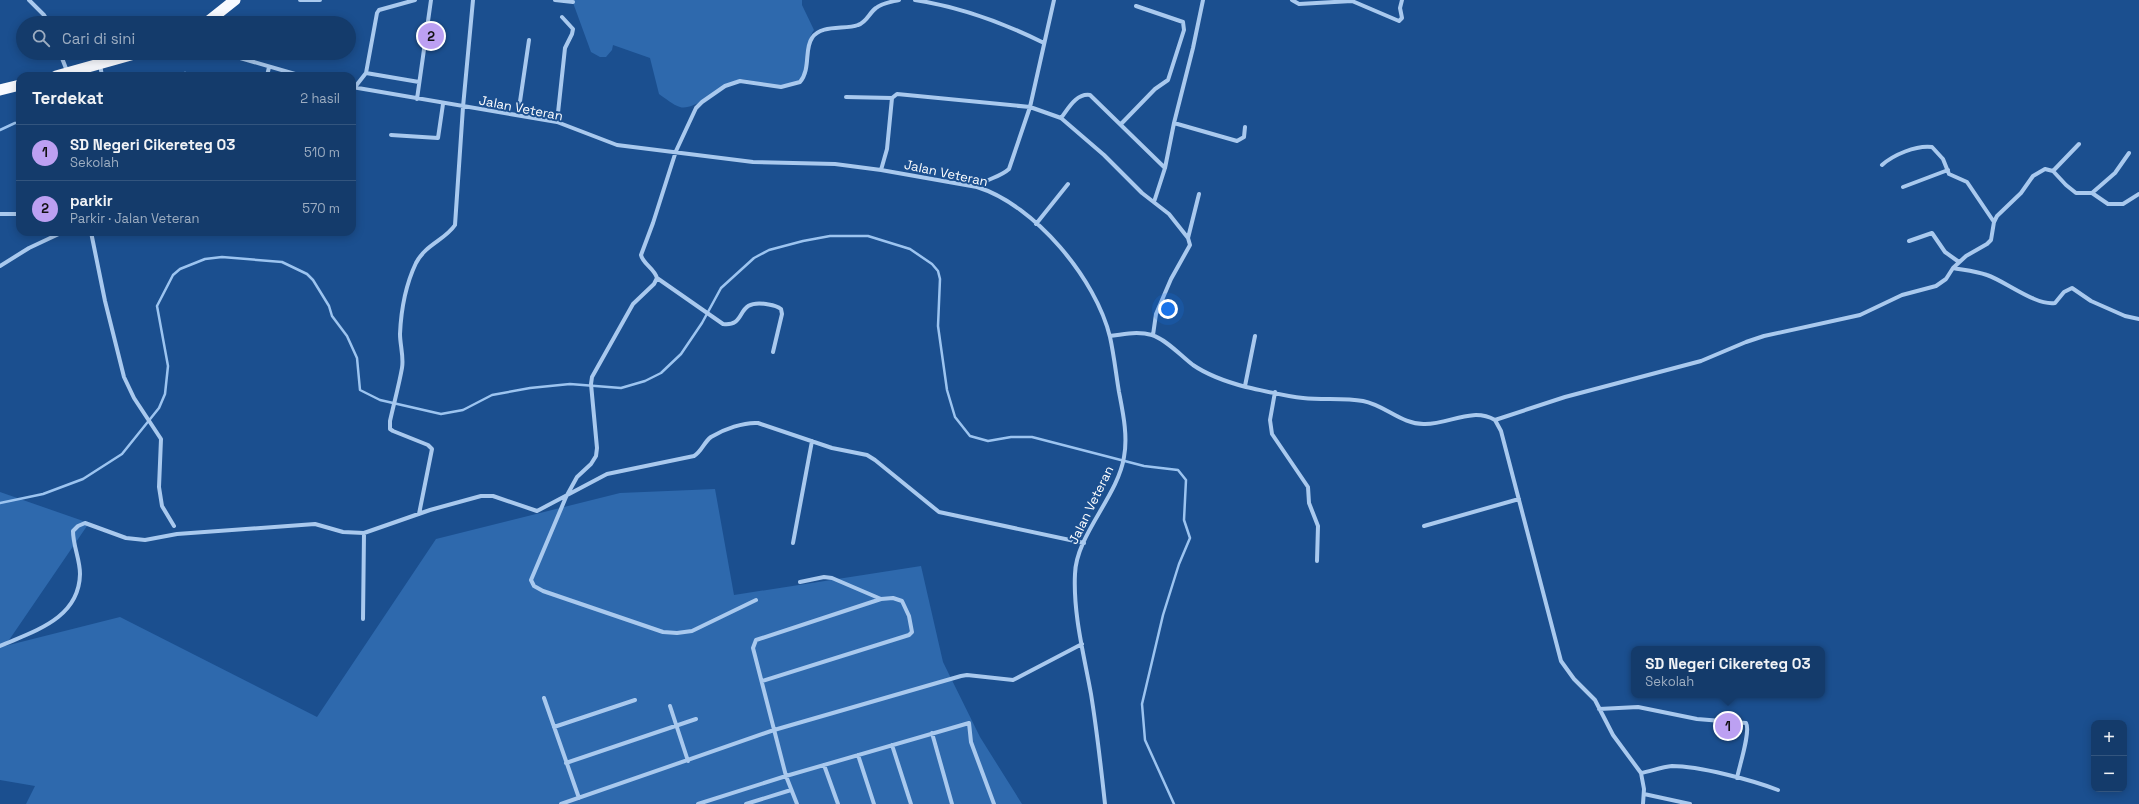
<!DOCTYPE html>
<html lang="id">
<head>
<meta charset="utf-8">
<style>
  :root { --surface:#143b6b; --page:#1d4271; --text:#f1f3f6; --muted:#9dadc1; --line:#33557e; --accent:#bca0f2 }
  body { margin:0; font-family:"Space Grotesk",sans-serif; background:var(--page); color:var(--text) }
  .controls { position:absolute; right:12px; bottom:12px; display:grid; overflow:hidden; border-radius:8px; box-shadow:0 2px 10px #0003 }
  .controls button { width:36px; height:36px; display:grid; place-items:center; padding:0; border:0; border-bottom:1px solid var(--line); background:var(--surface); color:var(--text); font:20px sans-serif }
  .you { position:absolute; left:1168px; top:309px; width:14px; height:14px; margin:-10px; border:3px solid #fff; border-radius:50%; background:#1a73e8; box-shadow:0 0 0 6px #1a73e833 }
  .badge { display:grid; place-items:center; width:26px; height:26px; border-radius:50%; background:var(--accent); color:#111; font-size:13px; font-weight:700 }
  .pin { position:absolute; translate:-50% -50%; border:2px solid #fff; box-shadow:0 1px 4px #0006 }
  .popup { position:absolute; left:1631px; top:646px; width:194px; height:52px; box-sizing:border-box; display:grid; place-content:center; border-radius:8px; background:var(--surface); filter:drop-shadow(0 1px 3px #0005); font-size:13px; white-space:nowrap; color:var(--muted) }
  .popup b { font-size:15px; color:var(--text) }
  .popup::after { content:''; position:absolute; left:50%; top:100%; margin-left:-8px; border:8px solid transparent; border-top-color:var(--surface) }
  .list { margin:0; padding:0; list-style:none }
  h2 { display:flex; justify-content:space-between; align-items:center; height:52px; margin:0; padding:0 16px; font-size:17px }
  h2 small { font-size:13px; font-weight:400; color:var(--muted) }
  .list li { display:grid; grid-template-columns:26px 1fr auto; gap:12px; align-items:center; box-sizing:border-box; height:56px; padding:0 16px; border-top:1px solid var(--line) }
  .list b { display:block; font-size:15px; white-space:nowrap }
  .list p { margin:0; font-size:13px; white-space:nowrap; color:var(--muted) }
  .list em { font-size:13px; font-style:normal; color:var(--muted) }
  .icon { flex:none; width:22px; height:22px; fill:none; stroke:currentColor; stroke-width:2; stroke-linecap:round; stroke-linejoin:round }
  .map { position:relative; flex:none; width:2139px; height:804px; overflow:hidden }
  .search { position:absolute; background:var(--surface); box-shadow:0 2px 10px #0003; left:16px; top:16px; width:340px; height:44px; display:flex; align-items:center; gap:10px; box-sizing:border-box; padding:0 14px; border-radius:22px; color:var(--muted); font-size:15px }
  .panel { position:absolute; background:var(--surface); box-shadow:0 2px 10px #0003; left:16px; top:72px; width:340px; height:164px; border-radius:12px }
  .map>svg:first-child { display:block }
  .green { fill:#2e69ad }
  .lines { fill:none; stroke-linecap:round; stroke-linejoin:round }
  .stream { stroke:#9cc4f0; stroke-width:2.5 }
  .minor { stroke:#a9c9ee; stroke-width:4 }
  .trunk { stroke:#f8faff; stroke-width:11 }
  .labels { text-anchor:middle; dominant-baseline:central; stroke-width:4; stroke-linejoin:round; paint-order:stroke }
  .street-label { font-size:13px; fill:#fff; stroke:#1b4f8f }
</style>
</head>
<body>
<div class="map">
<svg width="2139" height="804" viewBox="0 0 2139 804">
  <rect width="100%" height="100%" fill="#1b4f8f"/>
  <path class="green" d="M 570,0 L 802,0 L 802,5 L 814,30 C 803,45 814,65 801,79 C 788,92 758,81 742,79 C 738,79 732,83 728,85 C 716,91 692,111 680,107 C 673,105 665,98 659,94 L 650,58 L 613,45 L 612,50 L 606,57 L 600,57 L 591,52 L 572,0 Z
    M 715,489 L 734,595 L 921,566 L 943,662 L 980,737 L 1022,804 L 26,804 L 35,786 L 0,780 L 0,492 L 89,523 L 5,646 L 120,617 L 317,717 L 436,539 L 620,493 Z"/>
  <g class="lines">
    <path class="stream" d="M 173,76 L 185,73 L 198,76
      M 0,130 L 15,123 L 20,123
      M 0,503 L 43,494 L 83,479 L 122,454 L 159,408 L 165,394 L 168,366 L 157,306 L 173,275 L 180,269 L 205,259 L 222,257 L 282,262 L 307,274 L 313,280 L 329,306 L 332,316 L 347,336 L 357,358 L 360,390 L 380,400 L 441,414 L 463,410 L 492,395 L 530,388 L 570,384 L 621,388 L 645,381 L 661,373 L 681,354 L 702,323 L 721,288 L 754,258 L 769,250 L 803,241 L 830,236 L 868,236 L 910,249 L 932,264 L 938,271 L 940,279 L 938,326 L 947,390 L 955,417 L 970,436 L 988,441 L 1011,437 L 1032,437 L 1144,466 L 1178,470 L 1186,480 L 1184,520 L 1190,538 L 1179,564 L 1163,615 L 1142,704 L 1145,740 L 1174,804"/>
    <path class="minor" d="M 29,0 L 44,15 L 49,23
      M 300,0 L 320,0
      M 555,0 L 573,2
      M 915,0 C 960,7 1004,23 1044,43
      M 1292,0 L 1299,4 L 1352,1 L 1399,21 L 1402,18 L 1400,8 L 1402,0
      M 60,53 L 67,71
      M 223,53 L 302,76
      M 100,64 L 102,76
      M 366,73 L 419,82
      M 267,76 L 269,67
      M 352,87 L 557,122 L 617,145 L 753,162 L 835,164 L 881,170 L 977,187 C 1035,205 1096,279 1110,337 C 1114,355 1116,374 1119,392 C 1123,413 1128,436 1124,457 C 1118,496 1076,535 1075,574 C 1073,614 1084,655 1091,694 C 1097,731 1101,767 1105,804
      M 355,87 L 366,73 L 377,13 L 379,10 L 415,0
      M 846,97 L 892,98
      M 417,99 L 431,0
      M 518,115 L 529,40
      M 1061,118 C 1068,109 1076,93 1090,95 L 1165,168
      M 557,122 L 565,48 L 572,34 L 573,29 L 562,17
      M 1174,123 L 1237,141 L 1244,137 L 1245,127
      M 1121,124 L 1155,89 L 1168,80 L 1184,30 L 1183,22 L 1136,6
      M 391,135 L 438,138 L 443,104
      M 1882,165 C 1893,155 1916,145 1932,147 L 1943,159 L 1949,174 L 1967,182 L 1994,222
      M 881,170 L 887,149 L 892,98 L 897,94 L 1030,107 L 1061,118 L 1104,155 L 1142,193 L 1169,214 L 1188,238 L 1190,245 L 1171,279 L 1156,314 L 1153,335
      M 2053,171 L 2079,144
      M 977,187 C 987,178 999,178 1009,169 L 1030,107 L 1054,0
      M 1903,187 L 1948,170
      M 2092,193 L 2115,173 L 2129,153
      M 1154,202 L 1165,168 L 1174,123 L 1193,48 L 1203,0
      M 0,214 L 20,214
      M 1036,224 L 1068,184
      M 91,232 L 105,301 L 124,377 L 134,398 L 161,439 L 159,487 L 162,506 L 174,526
      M 1188,238 L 1199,194
      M 1909,241 L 1932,233 L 1945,252 L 1959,262
      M 0,266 L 29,248 L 63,232
      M 1953,268 C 1964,270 1976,271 1987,275 C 2005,281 2036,306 2055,303 L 2064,292 L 2072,288 L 2091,301 L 2125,316 L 2139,319
      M 657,278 L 723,324 C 748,327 734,299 766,304 C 772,305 776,305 781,309 L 782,314 L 773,352
      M 1110,336 C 1123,334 1138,331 1152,335 C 1167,340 1181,356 1193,365 C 1209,376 1227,382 1246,387 C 1265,391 1284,396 1303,398 C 1323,400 1344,398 1363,401 C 1385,405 1402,425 1425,424 C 1450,424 1472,407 1495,420 L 1501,431 L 1561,661 L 1574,679 L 1595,700 L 1613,735 L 1641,773 L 1644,789 L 1643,804
      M 1245,386 L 1255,336
      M 1275,392 L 1270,420 L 1272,434 L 1308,487 L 1309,503 L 1318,526 L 1317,561
      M 1495,420 L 1565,397 L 1701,361 L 1746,342 L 1764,336 L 1860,315 L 1902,295 L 1936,286 L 1946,279 L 1953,268 L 1966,256 L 1987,244 L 1991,240 L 1994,222 L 1997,216 L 2021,193 L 2033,176 L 2045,169 L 2053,171 L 2066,185 L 2076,193 L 2092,193 L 2108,204 L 2123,204 L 2139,194
      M 419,514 L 432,449 L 428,445 L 393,431 L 390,429 L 390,421 C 394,403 399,385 402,368 C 404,357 400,345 400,334 C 401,311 406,284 416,263 C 426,244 445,240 455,225 L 463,107 L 473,0
      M 1424,526 L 1519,499
      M 793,543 L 812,441
      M 756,600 L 692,631 L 677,633 L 663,632 L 543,591 L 534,586 L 531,580 L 566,497 L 577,477 L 591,464 L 596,456 L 597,448 L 591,384 L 592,377 L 633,304 L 654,284 L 657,278 C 654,268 643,264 641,255 L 653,223 L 676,151 L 696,108 L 702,102 L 725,86 L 740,81 L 781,87 L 800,82 C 811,69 804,49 812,38 C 821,24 845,30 858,25 C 867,22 869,13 876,8 C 882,3 891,2 899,0
      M 363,619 L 364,533
      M 0,646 C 34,631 79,619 80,574 C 80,559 73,546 73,531 L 78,526 L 85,523 L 126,538 L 145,540 L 177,534 L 315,524 L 343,532 L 364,533 L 430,510 L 481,496 L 493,496 L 537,511 L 607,474 L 694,456 C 702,451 704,442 711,437 C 724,429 744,422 758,423 L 832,448 L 867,455 L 875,460 L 939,512 L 1084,543
      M 762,681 L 909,635 L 912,632 L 909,616 L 902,601 L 893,598 L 881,599 L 832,578 L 824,577 L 800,582
      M 544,698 L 579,798
      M 670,706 L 688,761
      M 1599,709 L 1638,707 L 1697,719 L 1746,723 C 1751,731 1739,767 1737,778
      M 554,727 L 635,700
      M 932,733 L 952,804
      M 892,745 L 911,804
      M 858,755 L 874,804
      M 566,763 L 696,719
      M 824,765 L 838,804
      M 1641,773 C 1651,771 1662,767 1672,766 C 1699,766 1752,780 1778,790
      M 1644,794 L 1690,804
      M 561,804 L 774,730 L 961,676 L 967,675 L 1013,680 L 1082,644
      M 698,804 L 786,776 L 969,723 L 971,742 L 994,804
      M 746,804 L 791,790
      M 797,804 L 786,776 L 753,648 L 756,640 L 881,599"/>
    <path class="trunk" d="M 206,23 L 235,0
      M 56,76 L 138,53
      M 0,90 L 20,85"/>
  </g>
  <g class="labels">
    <g class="street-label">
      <text transform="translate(521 108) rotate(11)">Jalan Veteran</text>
      <text transform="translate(946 173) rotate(12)">Jalan Veteran</text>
      <text transform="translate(1091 505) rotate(-64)">Jalan Veteran</text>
    </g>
  </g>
</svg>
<div class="controls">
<button>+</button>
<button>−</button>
</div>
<div class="you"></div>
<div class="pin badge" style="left:1728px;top:726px">1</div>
<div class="popup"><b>SD Negeri Cikereteg 03</b>Sekolah</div>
<div class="pin badge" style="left:431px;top:36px">2</div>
<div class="search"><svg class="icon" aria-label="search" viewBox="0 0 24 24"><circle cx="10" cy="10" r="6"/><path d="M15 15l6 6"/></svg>Cari di sini</div>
<section class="panel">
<h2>Terdekat<small>2 hasil</small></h2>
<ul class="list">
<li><span class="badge">1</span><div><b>SD Negeri Cikereteg 03</b><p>Sekolah</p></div><em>510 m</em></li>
<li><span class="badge">2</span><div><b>parkir</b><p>Parkir · Jalan Veteran</p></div><em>570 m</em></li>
</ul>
</section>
</div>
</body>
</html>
